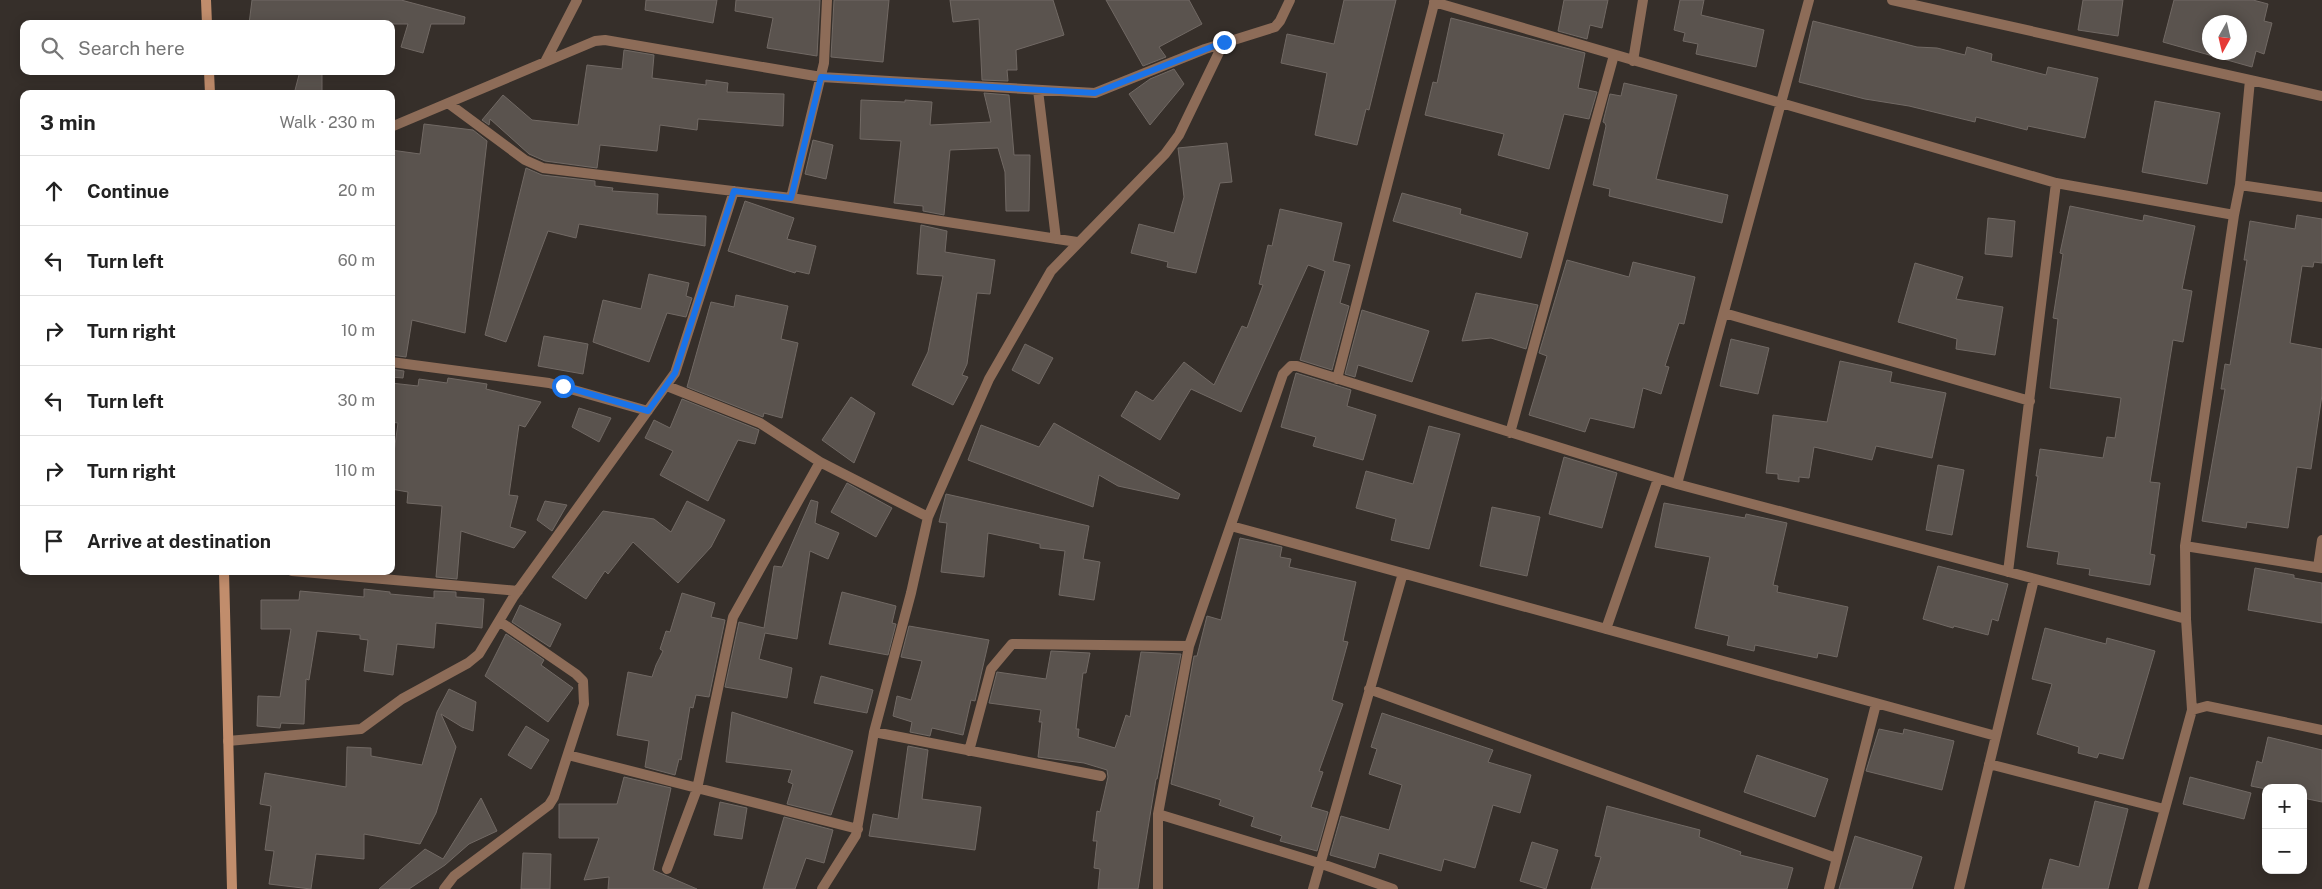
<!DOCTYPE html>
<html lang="en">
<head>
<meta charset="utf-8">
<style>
  :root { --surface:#fff; --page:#f2f2f2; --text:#222; --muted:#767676; --line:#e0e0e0 }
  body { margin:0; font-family:"Public Sans",sans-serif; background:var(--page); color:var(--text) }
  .controls { position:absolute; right:15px; bottom:15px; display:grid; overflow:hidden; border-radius:10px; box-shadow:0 2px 12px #0003 }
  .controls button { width:45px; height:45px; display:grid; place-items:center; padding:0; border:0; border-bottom:1px solid var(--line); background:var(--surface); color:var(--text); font:25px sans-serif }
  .compass { position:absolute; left:2202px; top:15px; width:45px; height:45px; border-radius:50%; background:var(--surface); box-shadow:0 2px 12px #0003; rotate:188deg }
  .stop { position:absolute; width:15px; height:15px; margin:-11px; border:4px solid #1a73e8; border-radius:50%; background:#fff }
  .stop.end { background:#1a73e8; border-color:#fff; box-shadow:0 1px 5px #0008 }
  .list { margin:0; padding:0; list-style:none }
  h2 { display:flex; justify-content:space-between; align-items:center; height:65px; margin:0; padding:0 20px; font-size:21px }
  h2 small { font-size:16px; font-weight:400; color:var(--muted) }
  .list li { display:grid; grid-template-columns:32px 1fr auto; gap:15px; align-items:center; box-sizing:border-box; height:70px; padding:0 20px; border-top:1px solid var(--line) }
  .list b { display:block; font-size:19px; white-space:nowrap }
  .list em { font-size:16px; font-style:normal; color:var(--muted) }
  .icon { flex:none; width:28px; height:28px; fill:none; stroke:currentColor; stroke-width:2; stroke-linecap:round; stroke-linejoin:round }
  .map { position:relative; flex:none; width:2322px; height:889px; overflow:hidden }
  .search { position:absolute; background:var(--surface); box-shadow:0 2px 12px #0003; left:20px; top:20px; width:375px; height:55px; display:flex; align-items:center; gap:12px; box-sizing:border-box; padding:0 18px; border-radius:10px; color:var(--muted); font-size:19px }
  .panel { position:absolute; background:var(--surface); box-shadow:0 2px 12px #0003; left:20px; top:90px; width:375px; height:485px; border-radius:10px }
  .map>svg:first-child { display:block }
  .building { fill:#5a534e; stroke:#716964; fill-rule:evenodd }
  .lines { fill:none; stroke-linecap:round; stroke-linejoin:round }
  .street { stroke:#8d6c58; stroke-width:10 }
  .secondary { stroke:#c18d6c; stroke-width:10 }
  .route { stroke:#1a73e8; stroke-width:6 }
</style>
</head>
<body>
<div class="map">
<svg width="2322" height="889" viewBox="0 0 2322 889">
  <rect width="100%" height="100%" fill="#362f2a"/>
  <path class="building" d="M 252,0 L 401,0 L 465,17 L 464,24 L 431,24 L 423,53 L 401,47 L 408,24 L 249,24 Z
    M 646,0 L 717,0 L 713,23 L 645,10 Z
    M 736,0 L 820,0 L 817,56 L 767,48 L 773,18 L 735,11 Z
    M 834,0 L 889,0 L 883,62 L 831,57 Z
    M 950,0 L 1053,0 L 1064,35 L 1016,50 L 1017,70 L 1007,70 L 1008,81 L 982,80 L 979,19 L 953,22 Z
    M 1106,0 L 1189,0 L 1202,24 L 1159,47 L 1166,57 L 1143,66 Z
    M 1344,0 L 1396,0 L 1369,110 L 1366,109 L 1357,145 L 1315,135 L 1327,73 L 1281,63 L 1287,34 L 1334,44 Z
    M 1564,0 L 1608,0 L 1602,28 L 1590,25 L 1587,39 L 1558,31 Z
    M 1680,0 L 1704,0 L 1701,15 L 1764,30 L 1756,67 L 1696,54 L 1698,44 L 1683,41 L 1685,33 L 1674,30 Z
    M 2083,0 L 2123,0 L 2118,36 L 2078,30 Z
    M 2174,0 L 2253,0 L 2268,4 L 2264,21 L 2272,23 L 2264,54 L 2256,51 L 2252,67 L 2163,42 ZM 2210,22 L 2240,22 L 2240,52 L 2210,52 Z
    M 1451,18 L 1585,53 L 1578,88 L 1597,92 L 1589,119 L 1564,114 L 1549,169 L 1498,155 L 1504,134 L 1425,115 L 1433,82 L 1437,83 Z
    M 1813,21 L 1917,47 L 1937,48 L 1965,55 L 1967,47 L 1992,54 L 1991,61 L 2046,75 L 2048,67 L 2098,78 L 2085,138 L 2028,126 L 2027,130 L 1976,117 L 1975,122 L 1909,106 L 1865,99 L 1799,82 Z
    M 624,50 L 654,55 L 652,78 L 706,85 L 706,80 L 728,83 L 727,92 L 784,94 L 783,126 L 698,119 L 697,130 L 660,125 L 657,151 L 600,145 L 597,168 L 545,161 L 529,154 L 490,119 L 489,125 L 482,120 L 503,95 L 532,120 L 578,125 L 587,65 L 622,69 Z
    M 1174,69 L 1184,84 L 1150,125 L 1129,94 L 1150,79 Z
    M 300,71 L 322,71 L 322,94 L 294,94 Z
    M 1624,83 L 1677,95 L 1656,179 L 1728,195 L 1722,223 L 1609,196 L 1610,189 L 1593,185 L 1606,126 L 1605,123 L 1603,122 L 1610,94 L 1621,96 Z
    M 984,93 L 1009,95 L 1014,155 L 1030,155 L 1029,211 L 1006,211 L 1005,172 L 998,148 L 950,150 L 944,215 L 923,211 L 923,206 L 894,203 L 901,141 L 860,139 L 861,100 L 905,102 L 905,100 L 932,102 L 930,125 L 991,122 Z
    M 2155,101 L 2220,113 L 2207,184 L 2142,172 Z
    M 424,124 L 473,130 L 487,141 L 465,333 L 412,320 L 406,357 L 391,355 L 391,150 L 420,154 Z
    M 813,140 L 833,145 L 826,179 L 805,174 Z
    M 1227,143 L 1232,182 L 1220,183 L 1196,273 L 1167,267 L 1168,262 L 1131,253 L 1139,224 L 1174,233 L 1184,197 L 1178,148 Z
    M 526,168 L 542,175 L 595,181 L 595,186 L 613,188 L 612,191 L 658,194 L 657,214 L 706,216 L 705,246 L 579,224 L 576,238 L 548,231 L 506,342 L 485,335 Z
    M 1402,193 L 1461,209 L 1460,214 L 1528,233 L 1521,258 L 1393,221 Z
    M 745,201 L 794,218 L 787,239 L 816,246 L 809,274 L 796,271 L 795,273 L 728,251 Z
    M 2070,206 L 2143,221 L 2144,215 L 2195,226 L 2182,289 L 2192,291 L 2183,342 L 2173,340 L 2150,482 L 2160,483 L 2150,554 L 2155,555 L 2150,585 L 2089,575 L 2090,569 L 2057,564 L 2059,552 L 2027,547 L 2038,476 L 2036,476 L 2040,449 L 2103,458 L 2107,437 L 2115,438 L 2121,398 L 2050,388 L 2058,319 L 2053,318 L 2063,254 L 2060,253 Z
    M 1280,209 L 1342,223 L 1333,261 L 1350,265 L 1340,303 L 1349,306 L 1332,370 L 1300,360 L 1325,271 L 1308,265 L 1241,412 L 1191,389 L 1160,440 L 1121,416 L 1136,391 L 1153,401 L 1184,362 L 1214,385 L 1242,326 L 1247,328 L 1263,285 L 1259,284 L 1268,245 L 1272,246 Z
    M 2297,215 L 2322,219 L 2322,263 L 2314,262 L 2313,267 L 2302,266 L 2290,343 L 2322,349 L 2322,395 L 2311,469 L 2297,467 L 2288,528 L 2247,522 L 2246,528 L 2202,521 L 2225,389 L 2221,389 L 2225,364 L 2230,365 L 2247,260 L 2244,260 L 2250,221 L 2295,229 Z
    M 1988,218 L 2015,221 L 2012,257 L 1985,254 Z
    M 921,225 L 947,231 L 945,252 L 995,260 L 990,294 L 977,293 L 967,364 L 962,375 L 968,377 L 953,405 L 912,385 L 928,352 L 943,276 L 917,274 Z
    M 1567,260 L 1629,277 L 1633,262 L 1695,277 L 1684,324 L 1679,323 L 1665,366 L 1669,367 L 1661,394 L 1643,388 L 1634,428 L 1590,418 L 1585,432 L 1529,415 L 1547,356 L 1539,353 Z
    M 1915,263 L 1963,277 L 1956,299 L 2003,307 L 1995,355 L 1956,349 L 1957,339 L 1898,322 Z
    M 649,274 L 689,283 L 686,296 L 692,298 L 686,317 L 667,313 L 649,362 L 593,342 L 603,300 L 641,309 Z
    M 1476,293 L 1538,305 L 1526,349 L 1491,338 L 1462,341 Z
    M 736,295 L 788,306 L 781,339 L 798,343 L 782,418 L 764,413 L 763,417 L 687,387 L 711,302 L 734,307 Z
    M 1362,310 L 1429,331 L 1412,382 L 1358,365 L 1355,377 L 1345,374 Z
    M 544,336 L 588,344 L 583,374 L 538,366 Z
    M 1731,339 L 1769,348 L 1758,394 L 1720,386 Z
    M 1025,344 L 1053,358 L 1039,384 L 1012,370 Z
    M 1840,361 L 1892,372 L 1890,382 L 1946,393 L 1932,458 L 1876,446 L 1872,460 L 1814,447 L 1809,478 L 1799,477 L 1799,482 L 1778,479 L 1778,474 L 1766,473 L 1773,415 L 1827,422 Z
    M 391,369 L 404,371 L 403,378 L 391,377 Z
    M 1296,373 L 1351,390 L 1347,406 L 1376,415 L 1363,460 L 1313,446 L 1316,437 L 1281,427 Z
    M 448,378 L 487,384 L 486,389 L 541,402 L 525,427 L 519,425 L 509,495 L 518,496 L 510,527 L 526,532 L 514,548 L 461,531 L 457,579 L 436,577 L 442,506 L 407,503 L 408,492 L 391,489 L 391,474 L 398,423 L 391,422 L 391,383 L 418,386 L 419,379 L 447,383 Z
    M 851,397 L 875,413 L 854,463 L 822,440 Z
    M 682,399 L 759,430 L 755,444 L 738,440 L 708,501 L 660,475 L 673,451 L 645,438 L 654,420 L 670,428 Z
    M 579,408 L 611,418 L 599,442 L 572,427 Z
    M 1054,423 L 1180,494 L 1178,499 L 1118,486 L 1099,475 L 1093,507 L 968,460 L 981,425 L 1039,447 Z
    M 1429,426 L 1460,434 L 1429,549 L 1391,540 L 1396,519 L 1356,508 L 1366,471 L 1413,484 Z
    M 1564,457 L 1617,473 L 1602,528 L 1549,514 Z
    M 1938,465 L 1964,470 L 1952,535 L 1926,530 Z
    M 847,483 L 892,508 L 876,537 L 831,512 Z
    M 946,494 L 1089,526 L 1083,559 L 1100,562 L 1094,600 L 1059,595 L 1065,551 L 1040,548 L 1040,544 L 988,533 L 984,577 L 941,572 L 947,523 L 939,522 Z
    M 811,500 L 818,502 L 815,523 L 839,533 L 828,559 L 810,551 L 797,639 L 765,633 L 759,659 L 792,668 L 787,698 L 725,687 L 739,622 L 764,628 L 774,566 L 782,567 Z
    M 545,501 L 567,505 L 552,531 L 537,520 Z
    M 687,501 L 725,520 L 711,547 L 678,583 L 633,542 L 608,574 L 605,571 L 586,599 L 552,577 L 603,511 L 654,519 L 671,532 Z
    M 1664,503 L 1745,518 L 1746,514 L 1787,523 L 1773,585 L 1778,586 L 1777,592 L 1848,607 L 1837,657 L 1818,653 L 1817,658 L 1755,645 L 1754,651 L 1727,645 L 1729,636 L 1695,628 L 1710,557 L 1655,547 Z
    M 1492,507 L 1540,517 L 1527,576 L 1480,566 Z
    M 1240,538 L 1282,547 L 1280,557 L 1291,559 L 1289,567 L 1356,582 L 1343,641 L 1348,642 L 1332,700 L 1343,704 L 1319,771 L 1323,772 L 1311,807 L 1328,812 L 1317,851 L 1280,841 L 1282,836 L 1251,826 L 1254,817 L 1219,805 L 1221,800 L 1171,784 L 1194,656 L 1197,656 L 1207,616 L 1221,620 Z
    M 1938,566 L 2008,584 L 1998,621 L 1992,619 L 1988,635 L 1954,626 L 1953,628 L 1923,619 Z
    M 2255,568 L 2294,575 L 2294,578 L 2322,583 L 2322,623 L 2248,610 Z
    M 364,589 L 390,592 L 390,594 L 434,598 L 434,591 L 456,592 L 456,597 L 484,599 L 482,628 L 436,623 L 434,648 L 397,644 L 393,675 L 364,671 L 368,640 L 360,639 L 360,635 L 317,631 L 309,680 L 306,679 L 304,724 L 281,723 L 280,728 L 257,726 L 258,696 L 280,697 L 291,629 L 261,629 L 261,600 L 299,600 L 300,591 L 364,597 Z
    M 842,592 L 896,606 L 892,623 L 896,624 L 888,655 L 829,644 Z
    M 682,593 L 715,603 L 711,617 L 725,620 L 709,697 L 696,695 L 693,708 L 690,707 L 681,760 L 679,759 L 675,775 L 645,767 L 649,741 L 617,735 L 628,672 L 652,677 L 656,665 L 663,651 L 660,649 L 666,631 L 670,632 Z
    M 520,605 L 561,624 L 550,647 L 512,622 Z
    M 909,626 L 989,640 L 975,701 L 971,700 L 963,735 L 932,728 L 930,736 L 910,732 L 912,722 L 893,716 L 897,696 L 911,700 L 922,661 L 901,657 Z
    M 2045,628 L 2106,644 L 2107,638 L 2155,651 L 2123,759 L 2099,753 L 2097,758 L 2078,753 L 2079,747 L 2037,734 L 2052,684 L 2032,679 Z
    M 506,634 L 544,660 L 541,665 L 573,688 L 548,722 L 485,676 Z
    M 1051,651 L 1090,653 L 1086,673 L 1083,673 L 1076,729 L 1079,729 L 1078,737 L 1115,748 L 1126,715 L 1130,717 L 1141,652 L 1181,654 L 1157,779 L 1156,779 L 1138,889 L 1098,889 L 1100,869 L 1094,868 L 1097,841 L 1093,841 L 1097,811 L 1100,812 L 1108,777 L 1107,770 L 1084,763 L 1038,757 L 1042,722 L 1039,722 L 1041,710 L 989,703 L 997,672 L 1046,679 Z
    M 821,676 L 873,690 L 867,713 L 814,703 Z
    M 449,689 L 476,702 L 473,731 L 462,727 L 441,714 L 456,747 L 436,813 L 420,844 L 364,834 L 364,859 L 316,854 L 311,889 L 269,884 L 274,851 L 265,850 L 271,806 L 260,804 L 265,773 L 346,787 L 347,747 L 371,748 L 371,756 L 422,765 L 437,712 Z
    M 732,712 L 853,751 L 831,815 L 787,804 L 793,784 L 788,782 L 792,770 L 726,762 Z
    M 1382,713 L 1493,750 L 1488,762 L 1531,775 L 1520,813 L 1493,805 L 1475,868 L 1444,859 L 1441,871 L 1379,853 L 1375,868 L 1330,855 L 1341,816 L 1389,830 L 1402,785 L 1369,774 L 1377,749 L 1371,747 Z
    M 526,726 L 549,740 L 531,769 L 508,755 Z
    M 1879,729 L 1903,734 L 1904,729 L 1954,741 L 1942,790 L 1866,771 Z
    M 2268,737 L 2322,750 L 2322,802 L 2303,798 L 2303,788 L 2266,789 L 2251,786 L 2257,761 L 2262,763 Z
    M 908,746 L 928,750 L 922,799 L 981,807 L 975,850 L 869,836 L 873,814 L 898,819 Z
    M 1757,755 L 1828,779 L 1815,817 L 1744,792 Z
    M 624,777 L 671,788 L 653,870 L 697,889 L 608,889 L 609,877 L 584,880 L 599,838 L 559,838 L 559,804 L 617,804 Z
    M 2190,777 L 2251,793 L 2244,819 L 2183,804 Z
    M 481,798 L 497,831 L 469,844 L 445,865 L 409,889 L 379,889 L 425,849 L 443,859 Z
    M 2095,801 L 2128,809 L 2108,889 L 2042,889 L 2050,859 L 2079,867 Z
    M 720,802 L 747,808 L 742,839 L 714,835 Z
    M 1607,806 L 1700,830 L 1699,837 L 1741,852 L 1740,855 L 1793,868 L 1787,889 L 1591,889 L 1601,857 L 1595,856 Z
    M 784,817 L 833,830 L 824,863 L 806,858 L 795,889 L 763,889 Z
    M 1855,836 L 1922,857 L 1912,889 L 1839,889 Z
    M 1532,842 L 1558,850 L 1546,889 L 1520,881 Z
    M 523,853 L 551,854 L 550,889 L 521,889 Z"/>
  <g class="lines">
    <path class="street" d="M 1892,0 L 2322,96
      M 1434,2 L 2056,183 L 2234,215
      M 1633,61 L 1643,0
      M 545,62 L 577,0
      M 1038,90 L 1056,239
      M 448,103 L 525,160 L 543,168 L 791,198 L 1077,242
      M 391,127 L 595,41 L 605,40 L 821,77 L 1095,93 L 1205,49 L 1275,27 L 1280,21 L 1290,0
      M 2240,185 L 2322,197
      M 791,198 L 824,63 L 827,0
      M 1724,313 L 2030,401
      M 391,362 L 549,383 L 648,411
      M 1337,379 L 1435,0
      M 667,386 L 760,423 L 820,462 L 928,517
      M 1510,433 L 1614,55
      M 1677,484 L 1809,0
      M 1231,526 L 1996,736
      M 2185,546 L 2322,568
      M 2318,567 L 2322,540
      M 292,571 L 518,591
      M 2008,572 L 2056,183
      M 1606,629 L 1658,479
      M 1369,689 L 1836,858
      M 2192,710 L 2186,619 L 2185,546 L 2234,215 L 2240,185 L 2250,80
      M 874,732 L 1101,776
      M 228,741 L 361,729 L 402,699 L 468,663 L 479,654 L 514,596 L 675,373 L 734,191
      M 969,751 L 991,669 L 1012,644 L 1189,646
      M 568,755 L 858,829
      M 1989,764 L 2164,809
      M 1158,814 L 1319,863 L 1393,889
      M 667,869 L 697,789 L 733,617 L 820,462
      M 444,889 L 454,876 L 549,805 L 554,797 L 584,704 L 583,681 L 576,674 L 499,621
      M 822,889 L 856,835 L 874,732 L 911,593 L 928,517 L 989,379 L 1051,271 L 1165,154 L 1179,135 L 1224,42
      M 1158,889 L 1158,814 L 1189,646 L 1283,374 L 1291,366 L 1297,366 L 1677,484 L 2186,619
      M 1313,889 L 1403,573
      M 1829,889 L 1876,704
      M 1959,889 L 2034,579
      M 2143,889 L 2192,710 L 2207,706 L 2322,730"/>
    <path class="secondary" d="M 206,0 L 207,24
      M 209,71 L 210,94
      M 224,571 L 232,889"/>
  </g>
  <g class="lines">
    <path class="route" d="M 563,386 L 648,411 L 675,373 L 734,191 L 791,198 L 821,77 L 1095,93 L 1224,42"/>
  </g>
</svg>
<div class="controls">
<button>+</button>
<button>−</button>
</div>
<svg class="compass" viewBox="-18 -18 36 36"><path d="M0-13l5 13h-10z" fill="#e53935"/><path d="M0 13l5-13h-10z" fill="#767676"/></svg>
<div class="stop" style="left:563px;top:386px"></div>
<div class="stop end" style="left:1224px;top:42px"></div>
<div class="search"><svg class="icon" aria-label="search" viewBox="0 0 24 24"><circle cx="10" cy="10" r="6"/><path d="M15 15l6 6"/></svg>Search here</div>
<section class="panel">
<h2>3 min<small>Walk · 230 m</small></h2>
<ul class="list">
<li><svg class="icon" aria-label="ahead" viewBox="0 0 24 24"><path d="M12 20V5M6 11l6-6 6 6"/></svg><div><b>Continue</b></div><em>20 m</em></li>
<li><svg class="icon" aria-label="left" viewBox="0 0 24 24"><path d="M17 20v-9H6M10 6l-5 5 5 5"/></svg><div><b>Turn left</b></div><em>60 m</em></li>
<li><svg class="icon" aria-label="right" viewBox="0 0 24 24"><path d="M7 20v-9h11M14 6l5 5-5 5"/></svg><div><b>Turn right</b></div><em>10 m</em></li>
<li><svg class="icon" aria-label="left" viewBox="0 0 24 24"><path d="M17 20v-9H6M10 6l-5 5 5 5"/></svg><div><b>Turn left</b></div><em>30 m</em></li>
<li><svg class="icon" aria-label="right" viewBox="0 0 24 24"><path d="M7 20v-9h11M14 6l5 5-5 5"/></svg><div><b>Turn right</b></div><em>110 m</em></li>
<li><svg class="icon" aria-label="arrive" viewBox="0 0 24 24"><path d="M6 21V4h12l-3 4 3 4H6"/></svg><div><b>Arrive at destination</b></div></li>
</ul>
</section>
</div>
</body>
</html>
